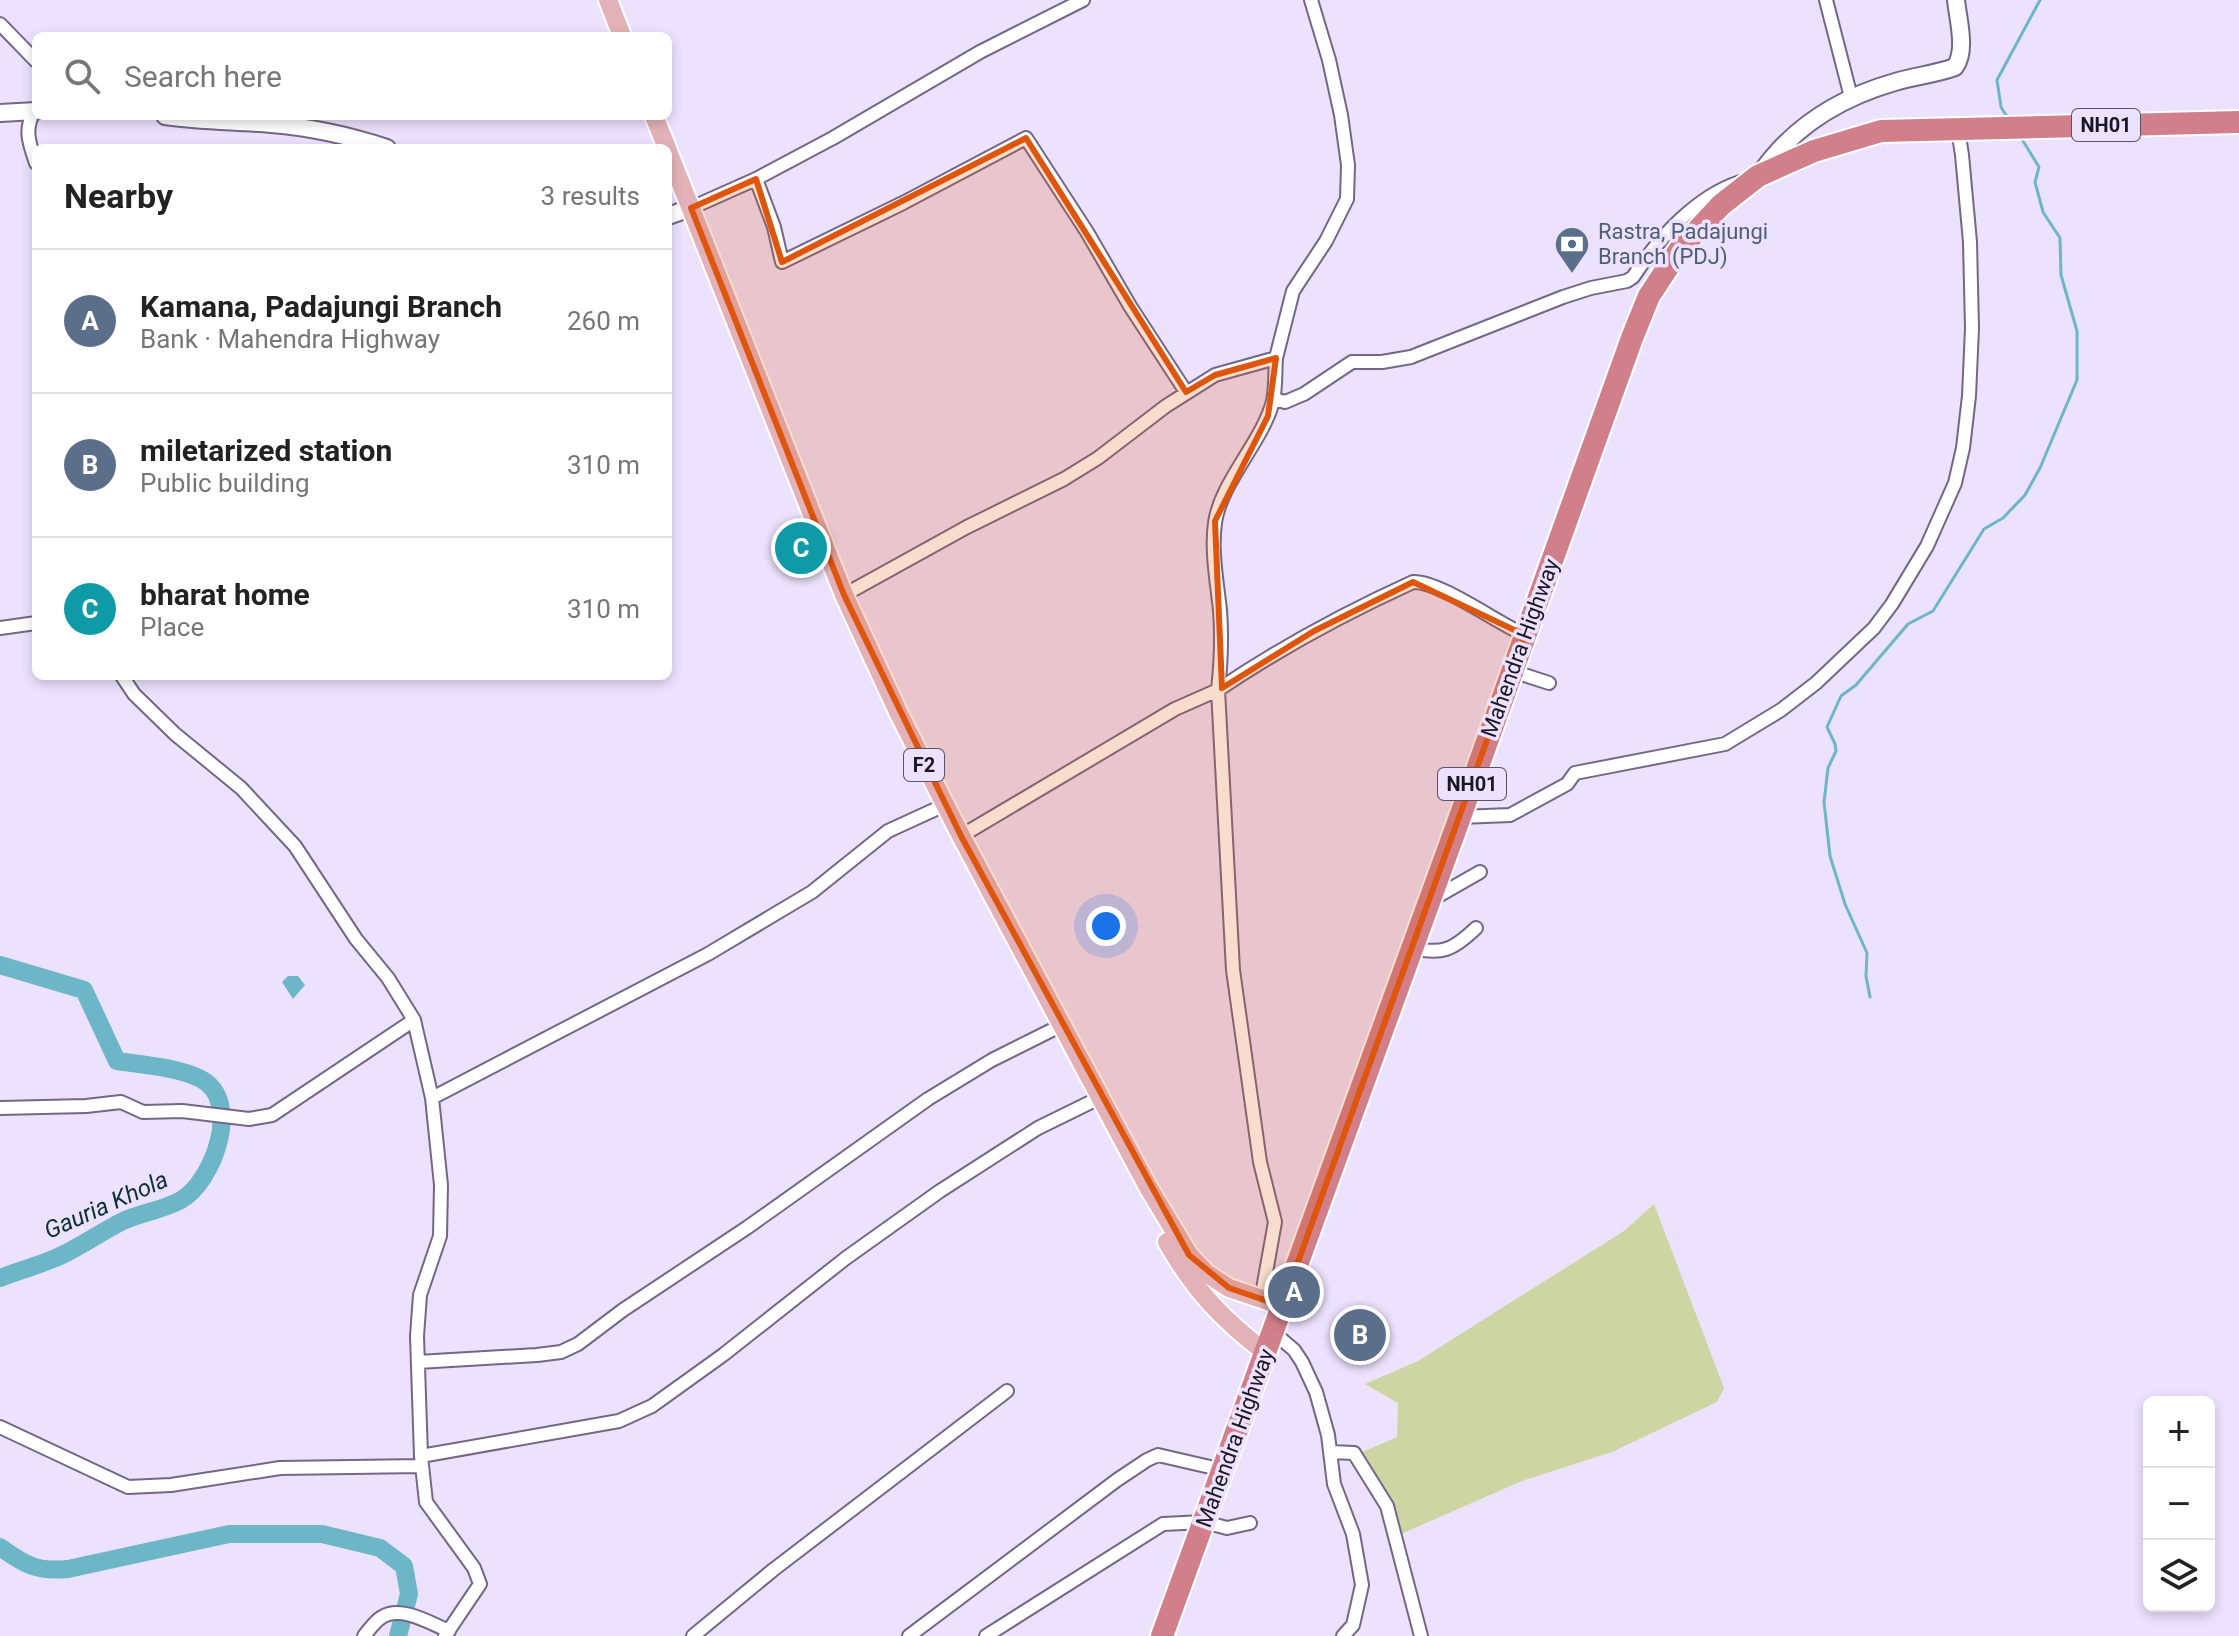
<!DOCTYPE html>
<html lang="en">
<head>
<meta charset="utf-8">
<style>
  :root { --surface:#fff; --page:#f2f2f2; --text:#222; --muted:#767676; --line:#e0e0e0; --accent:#111827 }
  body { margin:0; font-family:Roboto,sans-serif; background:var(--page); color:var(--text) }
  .controls { position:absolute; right:24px; bottom:24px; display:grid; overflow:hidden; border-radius:12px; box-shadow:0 4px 12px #0003 }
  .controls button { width:72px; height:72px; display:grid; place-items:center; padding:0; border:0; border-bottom:2px solid var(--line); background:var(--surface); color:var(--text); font:40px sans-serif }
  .you { position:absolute; left:1106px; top:926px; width:28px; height:28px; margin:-20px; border:6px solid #fff; border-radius:50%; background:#1a73e8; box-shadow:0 0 0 12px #1a73e833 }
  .badge { display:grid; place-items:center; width:52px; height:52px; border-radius:50%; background:var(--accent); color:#fff; font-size:26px; font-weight:700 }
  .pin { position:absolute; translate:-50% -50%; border:4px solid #fff; box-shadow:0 2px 8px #0006 }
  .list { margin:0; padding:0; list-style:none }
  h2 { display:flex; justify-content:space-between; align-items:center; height:104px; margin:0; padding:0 32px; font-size:34px }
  h2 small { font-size:26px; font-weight:400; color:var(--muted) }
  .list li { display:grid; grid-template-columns:52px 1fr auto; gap:24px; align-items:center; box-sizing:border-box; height:144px; padding:0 32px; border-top:2px solid var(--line) }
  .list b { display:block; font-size:30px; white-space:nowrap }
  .list p { margin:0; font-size:26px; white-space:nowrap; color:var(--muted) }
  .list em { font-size:26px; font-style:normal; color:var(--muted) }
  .icon { flex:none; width:44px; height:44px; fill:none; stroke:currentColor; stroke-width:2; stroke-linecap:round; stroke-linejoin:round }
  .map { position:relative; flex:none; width:2239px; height:1636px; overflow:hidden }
  .search { position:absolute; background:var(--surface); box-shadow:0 4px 12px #0003; left:32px; top:32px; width:640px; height:88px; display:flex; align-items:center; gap:20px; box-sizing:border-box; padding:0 28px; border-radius:12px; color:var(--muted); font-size:30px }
  .panel { position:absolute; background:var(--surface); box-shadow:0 4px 12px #0003; left:32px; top:144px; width:640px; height:536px; border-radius:12px }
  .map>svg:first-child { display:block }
  .green { fill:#cdd6a3 }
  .water { fill:#6db6c8 }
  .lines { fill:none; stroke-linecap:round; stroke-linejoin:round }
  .stream { stroke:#6db6c8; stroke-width:3 }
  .river { stroke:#6db6c8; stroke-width:18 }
  .street-casing { stroke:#736786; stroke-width:16 }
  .secondary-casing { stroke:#736786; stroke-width:20 }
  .primary-casing { stroke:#fff; stroke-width:22 }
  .highway-casing { stroke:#fff; stroke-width:26 }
  .street { stroke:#fff; stroke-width:12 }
  .secondary { stroke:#fff; stroke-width:16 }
  .primary { stroke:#e3b2b9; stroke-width:18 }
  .highway { stroke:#d07f8b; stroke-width:22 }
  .marked { fill:#de560d; fill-opacity:0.2; stroke:#de560d; stroke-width:6; stroke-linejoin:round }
  .labels { text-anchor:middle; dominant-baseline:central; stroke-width:7; stroke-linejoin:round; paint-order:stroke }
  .shield { fill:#ede2fe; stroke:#5a5364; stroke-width:2 }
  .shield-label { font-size:20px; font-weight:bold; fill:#1b1622 }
  .service-label { font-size:22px; fill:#4e5e75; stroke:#ede2fe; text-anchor:start }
  .street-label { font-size:22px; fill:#1b1622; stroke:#ede2fe }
  .water-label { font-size:24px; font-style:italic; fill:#0b3038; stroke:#ede2fe }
</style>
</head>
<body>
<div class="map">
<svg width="2239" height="1636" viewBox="0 0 2239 1636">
  <rect width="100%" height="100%" fill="#ede2fe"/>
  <path class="green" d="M 1654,1204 L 1724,1388 L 1717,1402 L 1612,1452 L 1522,1481 L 1401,1534 L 1353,1456 L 1397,1437 L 1398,1403 L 1365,1384 L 1418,1361 L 1624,1231 Z"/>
  <path class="water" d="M 288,976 L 298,976 L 305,985 L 293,999 L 282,982 Z"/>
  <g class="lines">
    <path class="stream" d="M 2009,120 L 2001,107 L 1997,80 L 2040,0
      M 1870,997 L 1866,976 L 1867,953 L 1845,904 L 1830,856 L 1824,802 L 1828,768 L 1836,751 L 1835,744 L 1827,727 L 1841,696 L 1856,685 L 1908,624 L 1933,611 L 1984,529 L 2003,518 L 2025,495 L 2040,468 L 2077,380 L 2077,331 L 2061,275 L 2060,238 L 2043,212 L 2035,182 L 2039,167 L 2020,136"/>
    <path class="river" d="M 0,965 L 84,990 L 117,1061 C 144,1065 177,1067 201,1079 C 243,1101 213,1182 181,1200 C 163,1210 141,1213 123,1221 C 101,1232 80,1247 58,1257 C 39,1265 19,1271 0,1278
      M 0,1547 C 25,1565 37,1572 68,1569 L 229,1534 L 322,1534 L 380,1548 L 404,1566 L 409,1594 L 398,1636"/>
    <g class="street-casing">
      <path id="street" d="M 1826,0 L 1851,97
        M 0,24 L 36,61
        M 34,111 C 24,130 29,143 36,163
        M 756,179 L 774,227 L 782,262 L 903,203 L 1026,138 L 1087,232 L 1130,306 L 1186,392
        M 691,208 L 756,179 L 833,138 L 980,52 L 1083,0
        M 1276,358 L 1293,291 L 1326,241 L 1347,199 L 1348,165 L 1341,115 L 1329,60 L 1311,0
        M 1274,399 L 1285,402 L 1304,394 L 1352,362 L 1382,362 L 1411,357 L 1563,297 L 1591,288 L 1627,281 L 1633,277 C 1658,239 1695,197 1740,182
        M 844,595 L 967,527 L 1064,479 L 1098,458 L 1166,406 L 1215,375 L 1276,358 C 1275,371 1276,387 1273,401 C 1263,441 1220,483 1215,523 C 1211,551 1217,582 1220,610 C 1222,636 1221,663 1218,690 C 1280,648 1345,613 1413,582 C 1440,581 1497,623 1525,635
        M 0,628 L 36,623
        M 1512,671 L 1549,683
        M 122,676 L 134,694 L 175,734 L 241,788 L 295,846 L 356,939 L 388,978 L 414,1020 L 432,1098 L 441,1185 L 440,1236 L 420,1295 L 417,1336 L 421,1456 L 426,1502 L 474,1568 L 480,1584 L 445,1636
        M 1460,817 L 1510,815 L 1567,784 L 1575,773 L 1725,744 L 1781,710 L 1816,683 L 1874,628 L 1892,604 L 1927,546 L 1955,483 L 1963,448 L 1969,396 L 1972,328 L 1970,242 L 1962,155 L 1958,129
        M 961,836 L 1175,709 L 1218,690 L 1233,970 L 1260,1162 L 1275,1222 L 1261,1300
        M 1431,900 L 1480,872
        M 1412,948 C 1442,955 1453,950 1476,928
        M 432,1098 L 708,954 L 812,892 L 888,831 L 936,809
        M 0,1108 L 86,1106 L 121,1102 L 143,1112 L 182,1111 L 249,1119 L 272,1115 L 414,1020
        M 1273,1332 L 1294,1350 L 1302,1362 L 1316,1392 L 1328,1435 L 1334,1484 L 1353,1534 L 1362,1585 L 1353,1625 L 1343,1636
        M 418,1362 L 537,1355 L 561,1352 L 578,1344 L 623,1310 L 748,1227 L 928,1099 L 992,1060 L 1054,1029
        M 0,1427 L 128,1487 L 171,1485 L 280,1468 L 422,1466
        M 1331,1452 L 1354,1453 L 1387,1506 L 1421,1636
        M 421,1456 L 619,1421 L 652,1406 L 723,1355 L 846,1258 L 940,1191 L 1038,1128 L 1093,1101
        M 364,1636 C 369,1630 375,1621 382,1617 C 401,1605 430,1623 449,1631
        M 693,1636 L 773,1570 L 1007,1391
        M 909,1636 L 1117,1480 L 1147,1460 L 1158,1455 L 1223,1470
        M 986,1636 L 1163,1524 L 1204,1522 L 1227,1528 L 1250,1523"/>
    </g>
    <g class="secondary-casing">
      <path id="secondary" d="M 0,113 L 36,111
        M 165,116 C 200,121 236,121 271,124 C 310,127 350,136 387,148
        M 1760,174 C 1793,126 1839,98 1895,82 C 1915,76 1936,74 1955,67 C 1967,50 1958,20 1956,0
        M 668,216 L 682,211"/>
    </g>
    <g class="primary-casing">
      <path id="primary" d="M 608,0 L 622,36
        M 654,116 L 667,148
        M 668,151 L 844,595 L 899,714 L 961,836 L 1148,1187 L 1189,1255 L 1206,1273 L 1229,1288 L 1282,1306
        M 1167,1242 C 1195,1291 1222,1319 1266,1353"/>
    </g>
    <g class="highway-casing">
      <path id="highway" d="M 1162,1636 L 1460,817 L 1632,338 L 1649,296 L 1680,249 L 1721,205 L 1758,176 L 1814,151 L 1881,131 L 2239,122"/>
    </g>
    <use href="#street" class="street"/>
    <use href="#secondary" class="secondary"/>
    <use href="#primary" class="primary"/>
    <use href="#highway" class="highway"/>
  </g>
  <path class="marked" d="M 1026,138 L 1186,392 L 1215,375 L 1276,358 L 1268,416 L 1215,521 L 1222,688 L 1314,631 L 1413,582 L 1525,635 L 1282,1306 L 1229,1288 L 1189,1255 L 961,836 L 844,595 L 691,208 L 756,179 L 782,262 Z"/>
  <defs>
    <g id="bank-pin" transform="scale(1.8)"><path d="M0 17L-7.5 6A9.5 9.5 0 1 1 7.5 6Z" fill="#5c6f8a" stroke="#ede2fe"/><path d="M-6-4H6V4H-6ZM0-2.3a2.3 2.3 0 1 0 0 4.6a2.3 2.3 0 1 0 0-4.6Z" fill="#fff"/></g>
  </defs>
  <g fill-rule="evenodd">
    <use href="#bank-pin" x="1572" y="244"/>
  </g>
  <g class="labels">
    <g class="shield">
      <rect x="2072" y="109" width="68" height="32" rx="6"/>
      <rect x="904" y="749" width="40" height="32" rx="6"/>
      <rect x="1438" y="768" width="68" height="32" rx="6"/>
    </g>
    <g class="shield-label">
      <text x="2106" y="125">NH01</text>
      <text x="924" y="765">F2</text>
      <text x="1472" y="784">NH01</text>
    </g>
    <g class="service-label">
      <text x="1598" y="231">Rastra, Padajungi<tspan x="1598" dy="25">Branch (PDJ)</tspan></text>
    </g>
    <g class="street-label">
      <text transform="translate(1520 648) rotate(-70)">Mahendra Highway</text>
      <text transform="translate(1235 1438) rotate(-70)">Mahendra Highway</text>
    </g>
    <g class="water-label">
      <text transform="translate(106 1205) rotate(-24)">Gauria Khola</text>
    </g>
  </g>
</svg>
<div class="controls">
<button>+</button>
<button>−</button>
<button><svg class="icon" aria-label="layers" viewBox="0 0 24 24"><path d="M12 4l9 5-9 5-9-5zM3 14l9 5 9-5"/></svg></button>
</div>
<div class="you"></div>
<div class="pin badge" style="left:1294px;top:1292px;background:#5c6f8a">A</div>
<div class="pin badge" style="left:1360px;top:1335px;background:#5c6f8a">B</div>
<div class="pin badge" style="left:801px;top:548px;background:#0f9aa8">C</div>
<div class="search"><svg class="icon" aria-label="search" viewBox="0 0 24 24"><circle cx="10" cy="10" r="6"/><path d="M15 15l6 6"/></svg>Search here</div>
<section class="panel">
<h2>Nearby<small>3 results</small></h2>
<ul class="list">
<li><span class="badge" style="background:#5c6f8a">A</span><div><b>Kamana, Padajungi Branch</b><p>Bank · Mahendra Highway</p></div><em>260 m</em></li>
<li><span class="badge" style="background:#5c6f8a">B</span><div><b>miletarized station</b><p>Public building</p></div><em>310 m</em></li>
<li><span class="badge" style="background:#0f9aa8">C</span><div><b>bharat home</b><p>Place</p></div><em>310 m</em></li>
</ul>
</section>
</div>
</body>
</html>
